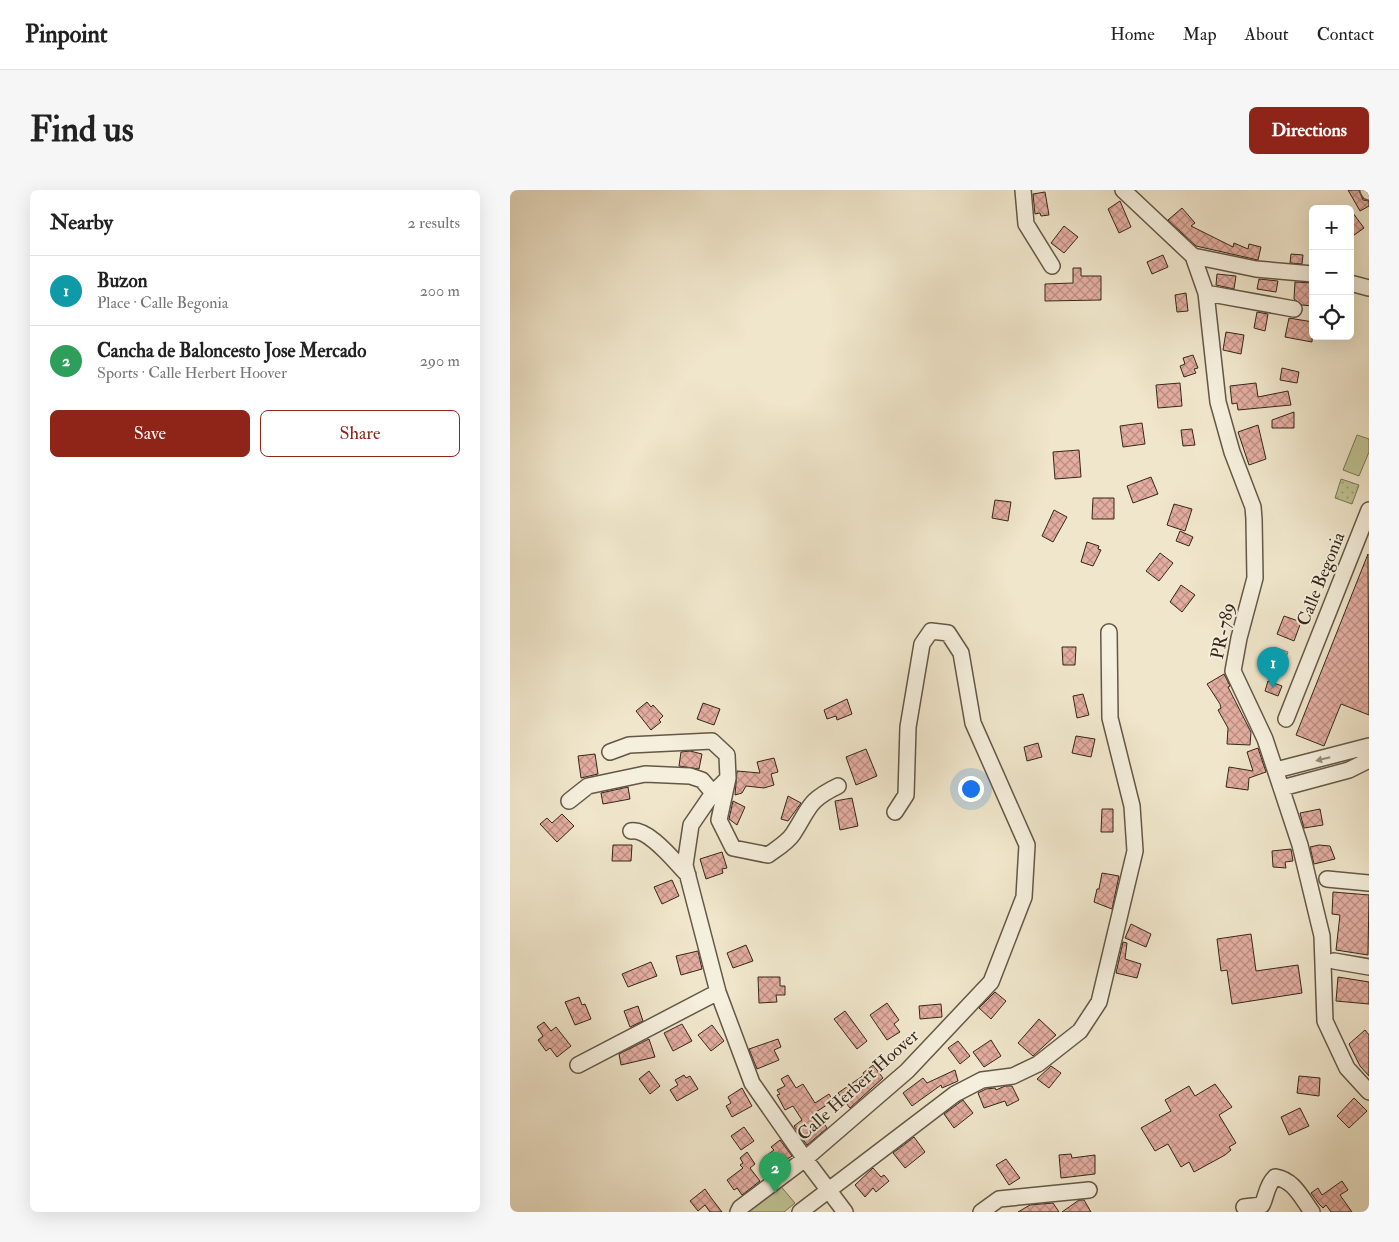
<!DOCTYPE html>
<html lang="en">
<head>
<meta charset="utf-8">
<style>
  :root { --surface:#fff; --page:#f6f6f6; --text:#222; --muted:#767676; --line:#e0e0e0; --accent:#8f2418 }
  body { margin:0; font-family:"IM FELL Double Pica",serif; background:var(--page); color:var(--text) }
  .controls { position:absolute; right:15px; top:15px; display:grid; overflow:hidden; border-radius:8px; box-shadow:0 5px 20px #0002 }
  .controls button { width:45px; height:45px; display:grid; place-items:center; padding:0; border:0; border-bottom:1px solid var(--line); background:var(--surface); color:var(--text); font:25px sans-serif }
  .you { position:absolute; left:460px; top:598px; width:18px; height:18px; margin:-12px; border:4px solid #fff; border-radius:50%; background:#1a73e8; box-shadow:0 0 0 8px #1a73e833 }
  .badge { display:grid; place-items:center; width:32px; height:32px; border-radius:50%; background:var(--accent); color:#fff; font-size:16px; font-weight:700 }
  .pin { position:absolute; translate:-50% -41px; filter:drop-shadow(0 1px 2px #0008) }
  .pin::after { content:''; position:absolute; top:26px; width:18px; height:15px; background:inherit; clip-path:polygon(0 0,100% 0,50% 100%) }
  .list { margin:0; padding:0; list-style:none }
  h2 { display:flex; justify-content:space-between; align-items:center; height:65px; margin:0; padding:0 20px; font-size:21px }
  h2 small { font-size:16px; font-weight:400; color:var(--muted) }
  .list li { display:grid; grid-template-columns:32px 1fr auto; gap:15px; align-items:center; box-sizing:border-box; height:70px; padding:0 20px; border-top:1px solid var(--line) }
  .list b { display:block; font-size:19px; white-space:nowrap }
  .list p { margin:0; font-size:16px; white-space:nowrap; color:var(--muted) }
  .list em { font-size:16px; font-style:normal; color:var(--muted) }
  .actions { display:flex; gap:10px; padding:15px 20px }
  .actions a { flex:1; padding:11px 0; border:1px solid var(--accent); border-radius:8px; text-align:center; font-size:18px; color:var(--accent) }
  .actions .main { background:var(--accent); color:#fff }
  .icon { flex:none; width:28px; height:28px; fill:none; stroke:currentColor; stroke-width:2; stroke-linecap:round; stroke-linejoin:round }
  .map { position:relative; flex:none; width:859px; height:1022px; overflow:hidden; border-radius:8px }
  header { display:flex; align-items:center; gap:30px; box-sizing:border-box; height:70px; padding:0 25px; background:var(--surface); border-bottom:1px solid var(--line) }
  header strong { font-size:24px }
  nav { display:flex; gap:28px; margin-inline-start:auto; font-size:18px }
  .intro { display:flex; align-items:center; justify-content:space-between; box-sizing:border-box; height:120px; padding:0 30px }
  h1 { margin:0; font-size:35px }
  .button { padding:12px 22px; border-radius:8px; background:var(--accent); color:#fff; font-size:18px; font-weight:700 }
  main { display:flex; gap:30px; padding:0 30px }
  aside { flex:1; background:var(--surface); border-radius:8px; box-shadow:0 5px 20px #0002 }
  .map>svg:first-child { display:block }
  .green { fill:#bfc393; stroke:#7a7557 }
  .park { fill:url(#park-dots); stroke:#7a7557 }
  .water { fill:url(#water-rules); stroke:#728379 }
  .building { fill:url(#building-cross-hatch); stroke:#35271b }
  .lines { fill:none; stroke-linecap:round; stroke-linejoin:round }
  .minor-casing { stroke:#645747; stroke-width:18 }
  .minor { stroke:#f5efdd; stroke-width:15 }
  .oneway { fill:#958b7c }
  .labels { text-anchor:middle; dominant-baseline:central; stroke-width:4; stroke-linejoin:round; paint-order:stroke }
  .street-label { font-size:18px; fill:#35271b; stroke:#f5efdd }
</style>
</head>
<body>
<header>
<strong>Pinpoint</strong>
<nav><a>Home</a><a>Map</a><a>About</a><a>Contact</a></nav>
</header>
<div class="intro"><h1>Find us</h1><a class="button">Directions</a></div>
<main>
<aside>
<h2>Nearby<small>2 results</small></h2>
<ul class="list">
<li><span class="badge" style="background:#0f9aa8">1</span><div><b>Buzon</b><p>Place · Calle Begonia</p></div><em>200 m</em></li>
<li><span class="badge" style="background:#2e9e5b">2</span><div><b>Cancha de Baloncesto Jose Mercado</b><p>Sports · Calle Herbert Hoover</p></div><em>290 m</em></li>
</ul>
<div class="actions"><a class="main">Save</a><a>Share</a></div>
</aside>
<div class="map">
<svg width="859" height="1022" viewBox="0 0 859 1022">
  <defs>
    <pattern id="park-dots" width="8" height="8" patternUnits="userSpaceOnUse" patternTransform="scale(1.25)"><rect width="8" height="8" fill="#bfc393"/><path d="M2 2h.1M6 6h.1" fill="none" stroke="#9c9e77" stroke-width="1.8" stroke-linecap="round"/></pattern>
    <pattern id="water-rules" width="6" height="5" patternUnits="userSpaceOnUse" patternTransform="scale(1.25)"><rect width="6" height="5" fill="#9ac0b7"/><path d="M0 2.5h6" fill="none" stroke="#7e9c94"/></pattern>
    <pattern id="building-cross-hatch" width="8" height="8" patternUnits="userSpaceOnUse" patternTransform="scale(1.25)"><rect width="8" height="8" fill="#e3ada0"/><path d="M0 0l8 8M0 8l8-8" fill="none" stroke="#b98d82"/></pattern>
  </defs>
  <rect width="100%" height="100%" fill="#f0e6cb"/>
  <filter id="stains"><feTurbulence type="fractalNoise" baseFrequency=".004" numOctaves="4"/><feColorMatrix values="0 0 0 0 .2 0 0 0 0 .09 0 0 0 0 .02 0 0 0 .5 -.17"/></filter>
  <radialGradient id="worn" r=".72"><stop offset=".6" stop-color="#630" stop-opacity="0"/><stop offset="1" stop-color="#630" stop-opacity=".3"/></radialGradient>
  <path class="green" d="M 847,245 L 859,249 L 859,262 L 849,286 L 833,280 Z
    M 268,993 L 285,1013 L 274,1022 L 233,1022 Z"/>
  <path class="park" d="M 831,289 L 849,295 L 842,314 L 825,308 Z"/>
  <path class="water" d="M 764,457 L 778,462 L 772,479 L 757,474 Z"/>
  <path class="building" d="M 838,0 L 849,0 L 853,10 L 859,11 L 859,16 L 850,21 Z
    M 535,2 L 539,25 L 531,26 L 530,23 L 525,24 L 523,4 Z
    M 610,11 L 621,37 L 609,43 L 598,19 Z
    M 672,18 L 685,33 L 681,36 L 723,57 L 724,53 L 738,59 L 739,54 L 751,57 L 748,70 L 686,56 L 658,30 Z
    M 840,19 L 854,38 L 840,48 Z
    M 554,36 L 568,47 L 554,63 L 541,53 Z
    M 781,64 L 793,65 L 792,74 L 780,73 Z
    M 653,65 L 658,77 L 642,84 L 637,72 Z
    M 563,78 L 571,78 L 571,86 L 591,86 L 591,110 L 535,111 L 535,94 L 563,93 Z
    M 707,84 L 726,86 L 724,99 L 706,95 Z
    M 749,89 L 768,91 L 766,102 L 747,99 Z
    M 785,92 L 803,93 L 803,116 L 792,115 L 784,109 Z
    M 676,103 L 678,121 L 667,122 L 665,105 Z
    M 747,122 L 758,124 L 755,141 L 744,138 Z
    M 779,128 L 803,132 L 802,152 L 775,147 Z
    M 716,142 L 734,145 L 731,164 L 713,160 Z
    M 683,165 L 688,178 L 684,179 L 686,183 L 674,187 L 670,176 L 675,174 L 673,168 Z
    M 772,178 L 789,182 L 787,193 L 770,190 Z
    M 670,193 L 672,216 L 648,218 L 646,195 Z
    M 746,193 L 748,207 L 778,201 L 781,215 L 728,220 L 727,213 L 722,214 L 720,196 Z
    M 784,222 L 784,238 L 762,238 L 762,230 Z
    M 632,233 L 635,254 L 613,257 L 610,236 Z
    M 748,235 L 756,269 L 739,275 L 728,242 Z
    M 682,239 L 685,255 L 673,256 L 671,240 Z
    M 569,260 L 571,287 L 545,289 L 543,262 Z
    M 641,287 L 648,304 L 623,313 L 617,296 Z
    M 583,308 L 604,308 L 604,329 L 582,329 Z
    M 485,310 L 501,312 L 498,331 L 482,328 Z
    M 664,314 L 682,319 L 675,341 L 657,335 Z
    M 544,320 L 557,327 L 543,352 L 532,346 Z
    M 670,341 L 683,347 L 679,356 L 666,351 Z
    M 577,352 L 589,356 L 588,359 L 591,360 L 583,376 L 571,372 Z
    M 650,363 L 663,373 L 649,391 L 636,381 Z
    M 858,364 L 859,525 L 831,514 L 814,556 L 786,545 Z
    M 671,395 L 685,405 L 672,422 L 660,412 Z
    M 774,426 L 791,432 L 784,451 L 767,444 Z
    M 552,457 L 566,457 L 565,475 L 553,475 Z
    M 714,484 L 720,496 L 718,497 L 741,542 L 740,555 L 717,554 L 718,538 L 708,520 L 711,518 L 710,514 L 697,494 Z
    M 758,491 L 772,496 L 768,506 L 755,501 Z
    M 573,504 L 579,525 L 567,528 L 563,506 Z
    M 337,509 L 342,524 L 327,530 L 326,526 L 317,529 L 314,520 Z
    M 137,512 L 141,517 L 143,515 L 153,526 L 149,530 L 151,532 L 141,540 L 126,521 Z
    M 193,513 L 210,519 L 204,535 L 187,529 Z
    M 566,546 L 585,549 L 581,567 L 562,563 Z
    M 528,553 L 532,567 L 517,571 L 514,557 Z
    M 748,558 L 756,582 L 739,588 L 738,600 L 716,597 L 719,577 L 743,581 L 737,562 Z
    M 356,559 L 367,586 L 346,595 L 336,567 Z
    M 180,561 L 192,564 L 189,579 L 169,576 L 171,562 Z
    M 85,564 L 88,584 L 71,588 L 68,566 Z
    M 264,568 L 268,582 L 261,584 L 264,595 L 254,598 L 236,596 L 232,603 L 225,605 L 227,581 L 250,583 L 247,572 Z
    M 118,597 L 120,609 L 93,614 L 91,603 Z
    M 278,606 L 291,613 L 278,631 L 271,629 Z
    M 342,608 L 348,636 L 330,640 L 325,611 Z
    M 223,611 L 235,617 L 227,635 L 219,629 Z
    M 592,619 L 603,619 L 603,642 L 591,642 Z
    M 810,619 L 813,635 L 794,638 L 790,623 Z
    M 52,624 L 64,636 L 47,652 L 30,634 L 37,628 L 42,633 Z
    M 103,655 L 122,655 L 121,671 L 102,671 Z
    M 809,655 L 820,656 L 825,669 L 804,674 L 800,657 Z
    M 781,659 L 783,671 L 775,672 L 776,678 L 763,677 L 762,661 Z
    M 212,662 L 217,678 L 212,679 L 213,683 L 196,689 L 190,669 Z
    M 592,683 L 609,686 L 602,719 L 584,712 L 587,699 L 589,699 Z
    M 162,690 L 169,706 L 152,714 L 144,697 Z
    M 823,702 L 859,705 L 858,765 L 826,760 L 830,725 L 822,724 Z
    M 621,734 L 641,744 L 636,757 L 615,748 Z
    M 741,744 L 746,781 L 788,775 L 792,803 L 722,814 L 717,780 L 711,781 L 707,749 Z
    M 613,752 L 617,753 L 615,769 L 631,774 L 627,788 L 606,783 Z
    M 236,755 L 243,771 L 223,778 L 217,763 Z
    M 188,761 L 192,779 L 171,785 L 166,766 Z
    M 141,772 L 147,786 L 118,797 L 112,784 Z
    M 248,787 L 270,787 L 270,796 L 275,796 L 275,805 L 266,805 L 267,812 L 249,813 Z
    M 828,787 L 859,792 L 859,814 L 826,811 Z
    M 485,802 L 496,811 L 481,829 L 469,818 Z
    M 69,807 L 72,815 L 75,814 L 81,829 L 65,835 L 55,812 Z
    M 377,813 L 389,830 L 384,834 L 390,842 L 377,850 L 360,825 Z
    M 431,814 L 432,827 L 410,829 L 409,816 Z
    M 128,816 L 133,831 L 120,837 L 114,821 Z
    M 335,821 L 357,851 L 347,859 L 324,829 Z
    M 529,829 L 546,845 L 523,866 L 508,853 Z
    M 34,832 L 41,841 L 46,837 L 61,856 L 47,867 L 40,858 L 36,861 L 28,850 L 33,846 L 27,837 Z
    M 172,834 L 182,851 L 163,861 L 154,843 Z
    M 202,835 L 214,851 L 201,861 L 188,845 Z
    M 855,840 L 859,845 L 859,886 L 850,876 L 839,854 Z
    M 139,849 L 145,867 L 111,875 L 109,864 Z
    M 268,849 L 271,857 L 264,860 L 269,870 L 247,879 L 239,859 Z
    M 481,850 L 491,866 L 474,877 L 463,862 Z
    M 448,851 L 460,866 L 450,874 L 438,858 Z
    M 363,875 L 373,888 L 340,918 L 328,903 L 354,885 L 353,883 Z
    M 541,876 L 551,883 L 539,898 L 527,889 Z
    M 445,880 L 448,891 L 432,898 L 431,895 L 402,916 L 393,903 L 413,888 L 417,893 Z
    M 139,881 L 150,896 L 140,904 L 129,889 Z
    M 174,885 L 176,888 L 180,886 L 188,899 L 167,911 L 160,900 L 168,895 L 165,890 Z
    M 278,885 L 286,898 L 293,894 L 305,913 L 319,904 L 323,911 L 306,922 L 317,938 L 297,955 L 284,936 L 292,930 L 283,916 L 275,920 L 267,905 L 270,904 L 267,900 L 275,896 L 271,889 Z
    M 789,886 L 810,888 L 809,906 L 787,903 Z
    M 705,894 L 722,917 L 709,925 L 726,953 L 719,957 L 721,960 L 715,965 L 684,982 L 679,972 L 671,977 L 658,954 L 645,961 L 631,938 L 661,921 L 655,910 L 679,896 L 685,906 Z
    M 495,896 L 502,896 L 509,910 L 497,916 L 495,911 L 474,918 L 468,903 L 476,899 L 485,898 L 486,900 Z
    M 232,898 L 242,916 L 222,927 L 216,916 L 221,913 L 218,907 Z
    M 844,908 L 857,921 L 839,938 L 827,926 Z
    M 453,910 L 463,923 L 444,938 L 434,924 Z
    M 790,918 L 799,936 L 779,945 L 771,927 Z
    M 234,937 L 244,951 L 231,960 L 221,946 Z
    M 404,947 L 415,962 L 395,978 L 383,963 Z
    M 270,950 L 282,966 L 273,972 L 272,970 L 261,978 L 253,968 L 264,960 L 261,957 Z
    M 237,962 L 245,974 L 240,978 L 250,991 L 232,1005 L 227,998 L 224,1000 L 217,990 L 233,978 L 230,975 L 233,973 L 230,968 Z
    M 561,964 L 562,968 L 585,965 L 585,984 L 551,988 L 549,965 Z
    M 496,969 L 510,988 L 499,995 L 486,975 Z
    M 363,978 L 371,987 L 374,985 L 379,991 L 366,1002 L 363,998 L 355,1007 L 345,995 Z
    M 832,991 L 838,1000 L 830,1005 L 842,1022 L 821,1022 L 816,1015 L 813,1018 L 809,1014 L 801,1003 L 808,998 L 812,1005 Z
    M 195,999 L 202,1009 L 212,1022 L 200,1022 L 195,1015 L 188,1021 L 180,1011 Z
    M 569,1010 L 574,1010 L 581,1022 L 552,1022 Z
    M 543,1013 L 549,1022 L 508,1022 L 520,1015 Z"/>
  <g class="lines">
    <g class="minor-casing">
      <path id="minor" d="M 513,0 L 516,34 L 542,76
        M 613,0 L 683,66 L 696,103 L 708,212 L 722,262 L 743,317 L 744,329 L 745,388 L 729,448 L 723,481 L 755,549 L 790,655 L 812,746 L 815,831 L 837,878 L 859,902
        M 858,0 L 859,2
        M 683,66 L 746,79 L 803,84
        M 840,93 L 859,98
        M 696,103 L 784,119
        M 776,529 L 859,320
        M 100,562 L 119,555 L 202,551 L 217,565 L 218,588 L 203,603 L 181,635 L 175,675 L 208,802 L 242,893 L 295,969 L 335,1022
        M 766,580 L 859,556
        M 218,588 L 209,630 L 223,658 L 258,665 C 266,659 277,653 283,644 C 300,618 297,611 328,596
        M 772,598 L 839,580 L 859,570
        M 59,611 L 78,596 L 135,584 L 180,586 L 192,590 L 203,603
        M 121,641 C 139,638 165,672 178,685
        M 817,689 L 859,693
        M 824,771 L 859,777
        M 68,875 L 208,802
        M 734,1017 L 752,1015 C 757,1005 756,996 765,987 C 784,990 791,1007 802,1022
        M 228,1022 L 230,1018 L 295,969 L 397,881 L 481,792 L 514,707 L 517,655 L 463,533 L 451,463 L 438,443 L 421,441 L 412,454 L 398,537 L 396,605 L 385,622
        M 290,1022 L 445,904 L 472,890 L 503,886 L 528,874 L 570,841 L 589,812 L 625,661 L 622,616 L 600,528 L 599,442
        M 471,1022 L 489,1009 L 579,1000"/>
    </g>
    <use href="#minor" class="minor"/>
  </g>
  <defs><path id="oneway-solid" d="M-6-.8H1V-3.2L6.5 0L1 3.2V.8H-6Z" transform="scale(1.25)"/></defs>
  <use class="oneway" href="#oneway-solid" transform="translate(813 569) rotate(166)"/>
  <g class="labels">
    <g class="street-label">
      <text transform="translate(811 389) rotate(-68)">Calle Begonia</text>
      <text transform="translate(713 441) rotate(-78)">PR-789</text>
      <text transform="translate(348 895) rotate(-42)">Calle Herbert Hoover</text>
    </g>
  </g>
  <rect width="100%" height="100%" filter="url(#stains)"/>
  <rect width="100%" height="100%" fill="url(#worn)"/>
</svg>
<div class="controls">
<button>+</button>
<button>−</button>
<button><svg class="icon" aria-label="locate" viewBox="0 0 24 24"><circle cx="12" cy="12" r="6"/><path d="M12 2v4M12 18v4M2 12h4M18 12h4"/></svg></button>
</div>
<div class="you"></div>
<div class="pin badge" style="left:763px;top:498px;background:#0f9aa8">1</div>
<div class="pin badge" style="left:265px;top:1003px;background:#2e9e5b">2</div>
</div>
</main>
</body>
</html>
